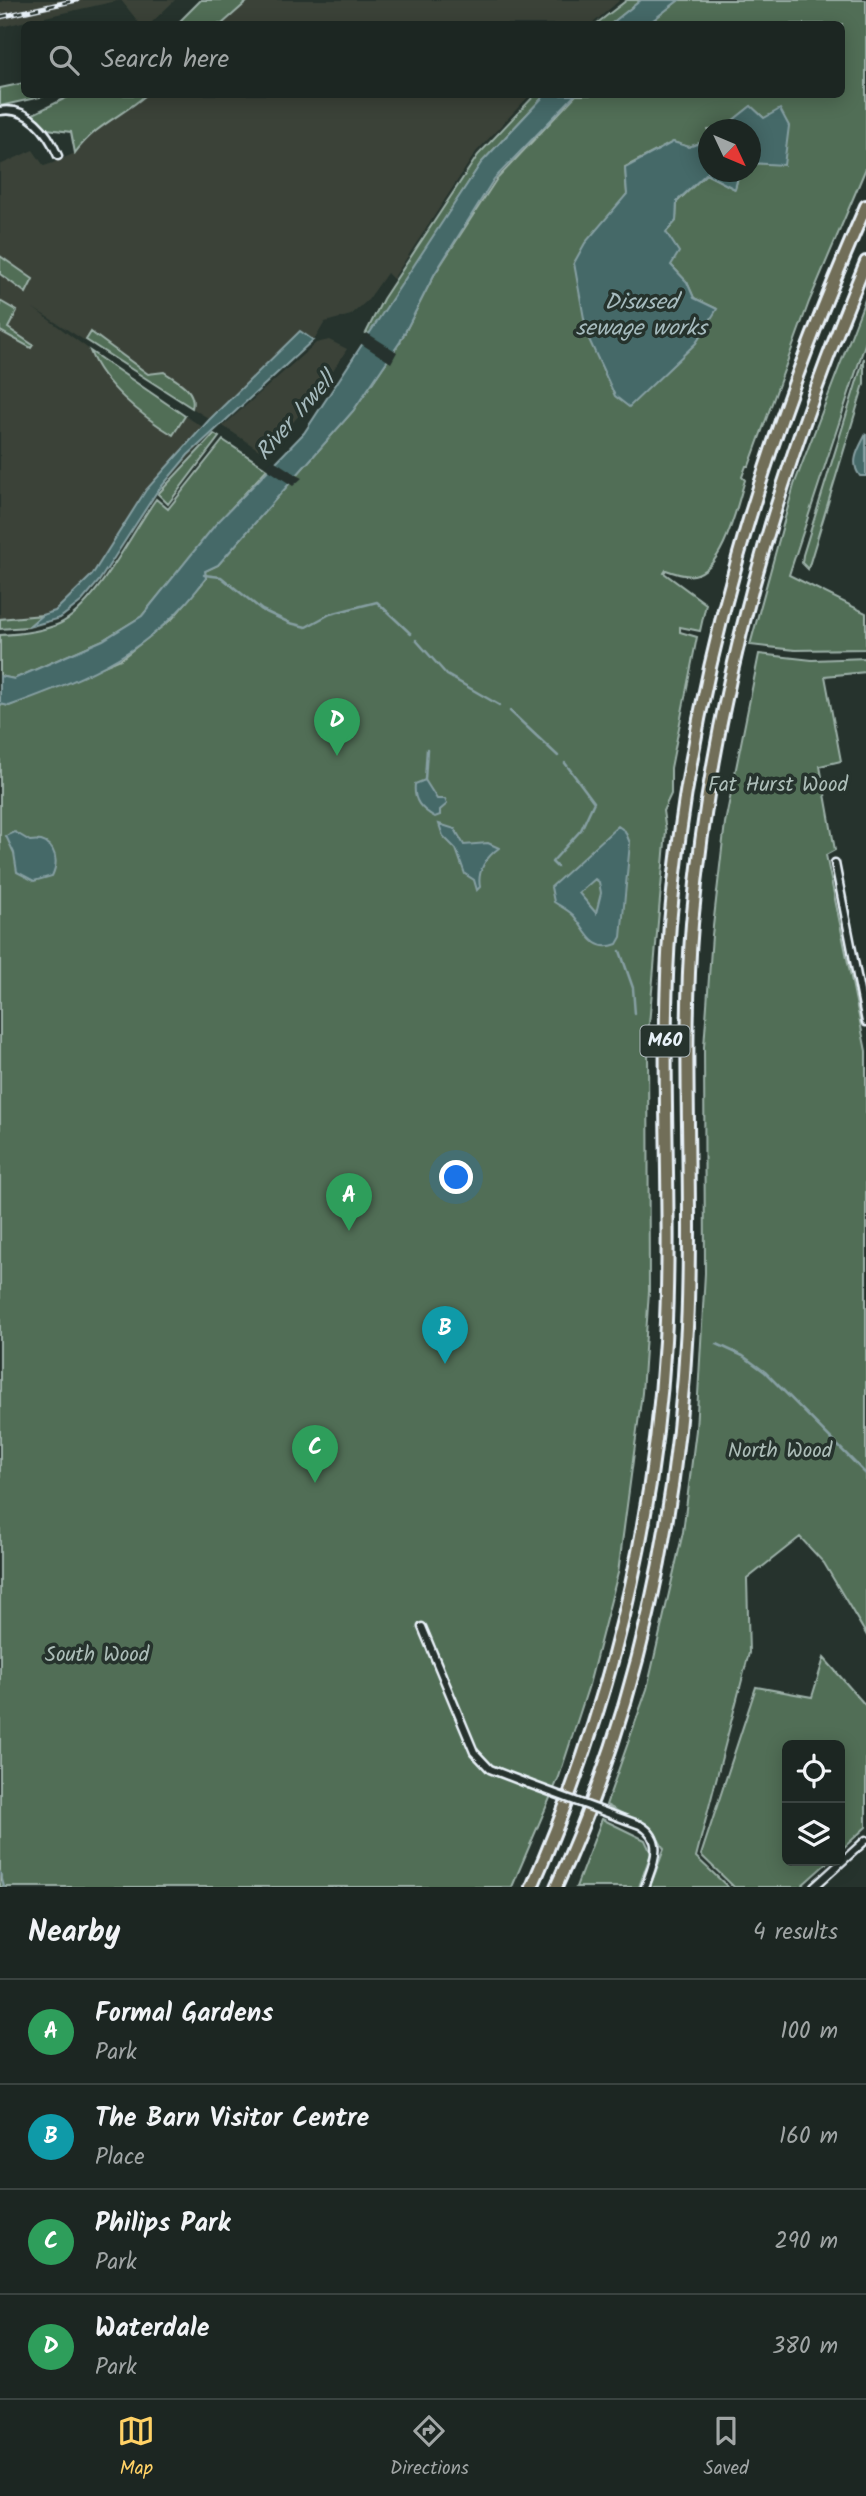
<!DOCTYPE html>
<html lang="en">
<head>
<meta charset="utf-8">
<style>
  :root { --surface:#1c2622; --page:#29322f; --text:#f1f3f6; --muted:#a0a5a5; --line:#3a4340; --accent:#ffd166 }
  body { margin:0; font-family:Kalam,sans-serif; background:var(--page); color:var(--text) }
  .controls { position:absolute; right:21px; bottom:21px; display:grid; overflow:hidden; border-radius:10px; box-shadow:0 4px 18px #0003 }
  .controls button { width:63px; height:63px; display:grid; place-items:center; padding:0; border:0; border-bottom:2px solid var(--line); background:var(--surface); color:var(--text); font:35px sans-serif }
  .compass { position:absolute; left:698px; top:119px; width:63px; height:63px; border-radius:50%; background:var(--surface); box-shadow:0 4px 18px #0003; rotate:134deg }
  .you { position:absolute; left:457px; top:1178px; width:24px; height:24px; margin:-18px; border:5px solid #fff; border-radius:50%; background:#1a73e8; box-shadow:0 0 0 10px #1a73e833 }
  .badge { display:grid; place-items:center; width:46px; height:46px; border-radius:50%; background:var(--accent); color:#fff; font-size:23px; font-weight:700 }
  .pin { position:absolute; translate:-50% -58px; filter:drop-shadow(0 2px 4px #0008) }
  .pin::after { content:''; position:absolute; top:37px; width:24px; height:21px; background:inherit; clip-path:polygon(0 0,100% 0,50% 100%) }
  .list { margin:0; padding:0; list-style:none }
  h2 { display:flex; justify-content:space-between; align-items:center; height:91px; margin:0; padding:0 28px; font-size:30px }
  h2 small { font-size:23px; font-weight:400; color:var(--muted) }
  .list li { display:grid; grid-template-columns:46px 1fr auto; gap:21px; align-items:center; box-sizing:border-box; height:105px; padding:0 28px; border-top:2px solid var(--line) }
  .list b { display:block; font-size:26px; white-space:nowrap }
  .list p { margin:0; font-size:23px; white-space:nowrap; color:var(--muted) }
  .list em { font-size:23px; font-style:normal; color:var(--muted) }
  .icon { flex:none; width:38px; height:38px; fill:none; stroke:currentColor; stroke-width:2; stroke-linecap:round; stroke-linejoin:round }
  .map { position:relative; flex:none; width:866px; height:1887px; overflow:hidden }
  .search { position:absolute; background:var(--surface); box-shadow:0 4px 18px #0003; left:21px; right:21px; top:21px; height:77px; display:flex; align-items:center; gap:18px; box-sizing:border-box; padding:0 24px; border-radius:10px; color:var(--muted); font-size:26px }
  .sheet { height:511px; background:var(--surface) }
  nav { display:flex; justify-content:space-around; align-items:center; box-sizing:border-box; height:98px; border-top:2px solid var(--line); background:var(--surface); font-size:19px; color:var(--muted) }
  nav a { display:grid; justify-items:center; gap:4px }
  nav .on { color:var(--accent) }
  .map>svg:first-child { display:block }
  .built { fill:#3b4339 }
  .green { fill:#516e57; stroke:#9cb0a8; stroke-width:2; fill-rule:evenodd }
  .water { fill:#446968; stroke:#869fa2; stroke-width:2; fill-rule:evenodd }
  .pier { fill:#26332d }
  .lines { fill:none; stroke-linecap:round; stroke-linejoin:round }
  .stream { stroke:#869fa2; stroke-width:2.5 }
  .minor-casing { stroke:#e8f1f8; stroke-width:11 }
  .motorway-casing { stroke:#e8f1f8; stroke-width:16 }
  .minor { stroke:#26332d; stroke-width:6 }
  .motorway { stroke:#716e59; stroke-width:10 }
  .rail-casing { stroke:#e8f1f8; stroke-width:5 }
  .rail { stroke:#26332d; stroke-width:2.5; stroke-dasharray:8; stroke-linecap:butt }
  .minor-bridge-casing { stroke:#e8f1f8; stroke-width:11; stroke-linecap:butt }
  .minor-bridge { stroke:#26332d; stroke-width:6 }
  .labels { text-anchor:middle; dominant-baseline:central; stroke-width:7; stroke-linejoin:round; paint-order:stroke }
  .shield { fill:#26332d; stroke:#aeb8bb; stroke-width:2 }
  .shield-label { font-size:19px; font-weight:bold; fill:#e8f1f8 }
  .park-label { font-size:21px; fill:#acbdb8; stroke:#26332d }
  .water-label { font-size:23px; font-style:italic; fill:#a6bbbe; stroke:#26332d }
</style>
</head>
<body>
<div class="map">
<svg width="866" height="1887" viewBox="0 0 866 1887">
  <rect width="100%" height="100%" fill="#26332d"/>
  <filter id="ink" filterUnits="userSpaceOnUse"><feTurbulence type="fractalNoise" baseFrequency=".0143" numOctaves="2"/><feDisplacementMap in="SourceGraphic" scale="14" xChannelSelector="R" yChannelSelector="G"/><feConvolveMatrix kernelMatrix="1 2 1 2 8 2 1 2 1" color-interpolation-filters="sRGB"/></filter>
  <g filter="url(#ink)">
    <path class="built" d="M 8,0 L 175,0 L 150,24 L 140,24 L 121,0 L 0,27 L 0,2 Z
      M 248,0 L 620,0 L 592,24 L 222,24 Z
      M 146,95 L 530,95 L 476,152 L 393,279 L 387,273 L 368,300 L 351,315 L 325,322 L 314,340 L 219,425 L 33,308 L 140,387 L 212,433 L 159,490 L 100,582 L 83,601 L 59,620 L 27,629 L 0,629 L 0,165 L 33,150 L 44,166 L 53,163 L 75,153 L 91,132 L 131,108 Z
      M 329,340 L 347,349 L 317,395 L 265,454 L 223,426 L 316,343 Z"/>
    <path class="green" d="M 201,0 L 249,0 L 222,24 L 177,24 Z
      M 627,0 L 641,0 L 611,24 L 596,24 Z
      M 679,0 L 866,0 L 866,168 L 809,302 L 749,466 L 746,466 L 742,477 L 745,480 C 737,505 724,569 694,575 C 685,577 674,573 666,570 L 664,573 L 706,604 L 700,631 L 680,627 L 680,632 L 697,637 L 671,768 L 671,794 L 663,811 L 666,831 L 648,1036 L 649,1291 L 642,1393 L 618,1573 L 589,1685 L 559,1777 L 512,1887 L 0,1887 L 0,704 L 9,706 L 121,659 L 173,618 L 206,579 L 205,571 L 218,565 L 353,411 L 400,342 L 434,275 L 496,180 L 576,95 L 842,94 L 842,24 L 648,24 ZM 751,106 L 764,118 L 783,164 L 751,163 L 750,172 L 739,172 L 735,189 L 706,174 L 677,202 L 676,221 L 666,232 L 671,265 L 687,282 L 694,298 L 717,309 L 574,263 L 627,194 L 625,167 L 673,142 L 689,147 L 708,140 L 708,130 L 722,129 Z
      M 24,83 L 24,94 L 49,95 L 0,106 L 0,88 Z
      M 72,95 L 72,94 L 146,95 C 121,117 96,124 75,153 L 71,132 L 47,129 L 33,114 Z
      M 535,95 L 545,95 L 481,163 L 376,326 L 371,334 L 366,333 L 383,299 L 478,155 Z
      M 0,256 L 33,279 L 26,293 L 0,274 Z
      M 866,297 L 866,341 L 789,575 L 866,613 L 866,649 L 795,650 L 750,645 L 794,485 Z
      M 0,301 L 17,311 L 8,328 L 33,345 L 31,348 L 0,331 Z
      M 91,332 L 148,374 L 164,372 C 177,381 197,390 192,408 L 86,340 Z
      M 90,351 L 185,416 L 173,435 C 143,417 102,384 90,351 Z
      M 864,358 L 864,384 L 808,569 L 802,563 L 803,555 Z
      M 214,434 L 219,437 L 168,504 L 158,494 Z
      M 223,440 L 267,469 L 216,525 L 142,616 L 103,640 L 14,679 L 0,676 L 0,635 C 20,634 41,632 59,624 C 95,608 132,532 156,499 L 168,509 Z
      M 42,615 L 28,627 L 0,629 L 0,619 Z
      M 759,654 L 812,660 L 866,658 L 866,672 L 825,676 L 841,761 L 820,766 L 835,850 L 826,855 L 866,1051 L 866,1634 L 824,1563 L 800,1537 L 747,1579 L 749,1653 L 696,1857 L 728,1887 L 650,1887 L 664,1849 L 653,1830 L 606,1805 L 647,1689 L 683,1532 L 696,1430 L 705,1273 L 704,1047 L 712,935 L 725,823 Z
      M 824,1658 L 866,1706 L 866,1827 L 840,1851 L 840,1745 L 787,1745 L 787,1861 L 829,1861 L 800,1887 L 734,1887 L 701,1855 L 756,1687 L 812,1697 Z
      M 602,1819 L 645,1840 L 651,1853 L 639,1887 L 576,1887 Z"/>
    <path class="water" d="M 641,0 L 679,0 L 648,24 L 611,24 Z
      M 545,95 L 575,95 L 494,179 L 434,275 L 400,342 L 353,411 L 218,565 L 205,571 L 206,578 C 153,651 91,676 9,706 L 0,704 L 0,676 L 14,679 L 103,640 L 142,616 L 215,525 L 304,433 L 481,163 Z
      M 751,106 L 764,118 L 780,109 L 789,126 L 784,165 L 751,163 L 750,130 L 722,129 Z
      M 708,140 L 708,172 L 739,172 L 735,189 L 706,174 L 677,201 L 676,221 L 666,232 L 679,252 L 671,265 L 687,282 L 694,298 L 717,309 L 696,343 L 629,407 L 615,396 L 587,335 L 574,263 L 585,243 L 627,194 L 625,168 L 673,142 L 689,147 Z
      M 300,331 L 313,340 L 188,455 L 156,493 L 99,581 L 82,601 L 60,618 L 28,627 L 42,615 L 55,611 L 92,575 L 146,490 L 209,420 Z
      M 866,434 L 866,476 L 860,476 C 849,462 859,448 866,434 Z
      M 425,780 L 437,799 L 445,799 L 447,804 L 440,810 L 440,815 L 435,817 C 421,809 413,801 415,784 Z
      M 439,824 L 455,829 L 464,845 L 488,843 L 499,848 C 486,857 477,871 480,887 L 477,890 L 474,880 L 465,874 L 456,849 L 443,836 Z
      M 618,826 L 625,831 L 630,843 L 621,937 L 617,944 C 591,954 586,929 573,915 C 568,910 560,906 554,902 L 551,887 ZM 595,879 L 599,882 L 601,893 L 596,913 L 579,893 Z
      M 15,832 L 30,841 C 52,837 61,857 52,876 L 34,881 L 17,872 L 14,853 L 6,836 Z"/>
    <path class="pier" d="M 367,333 L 397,352 L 391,363 L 360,343 Z
      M 272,459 L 298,476 L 302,478 L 293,486 L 264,467 Z"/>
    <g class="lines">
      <path class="stream" d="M 204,575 L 221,577 L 262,610 L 290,623 L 306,627 L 330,614 L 377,602 L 411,634
        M 416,640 L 447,675 L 499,705
        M 510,711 L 558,756
        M 425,780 L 427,749
        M 557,867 L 552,862 L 581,830 L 594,802 L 565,763
        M 620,951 L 633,988 L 635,1014
        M 717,1344 L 743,1356 L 765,1372 L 866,1474
        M 0,1873 L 4,1887"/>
      <g class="minor-casing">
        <path id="minor" d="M 0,111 C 28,106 48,132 58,156
          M 835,863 L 866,1022
          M 422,1627 L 474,1752 L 490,1769 L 529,1784
          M 640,1825 C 666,1840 653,1864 645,1887
          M 814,1887 L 866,1840"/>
      </g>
      <g class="motorway-casing">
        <path id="motorway" d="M 532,1887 C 608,1713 654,1530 665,1341 C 673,1202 659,1063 670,924 C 691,674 765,435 866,206
          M 556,1887 C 637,1712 678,1518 687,1327 C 694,1192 681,1058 692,924 C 712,693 777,475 866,262"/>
      </g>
      <use href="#minor" class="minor"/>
      <use href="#motorway" class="motorway"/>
      <g class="rail-casing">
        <path id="rail" d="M 0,17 L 77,0"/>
      </g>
      <use href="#rail" class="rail"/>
      <g class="minor-bridge-casing">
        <path id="minor-bridge" d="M 529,1784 L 640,1825"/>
      </g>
      <use href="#minor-bridge" class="minor-bridge"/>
    </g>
  </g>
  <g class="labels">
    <rect class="shield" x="640.5" y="1025.5" width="49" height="31" rx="5"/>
    <g class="shield-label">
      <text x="665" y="1041">M60</text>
    </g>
    <g class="park-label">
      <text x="778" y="785">Fat Hurst Wood</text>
      <text x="780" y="1451">North Wood</text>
      <text x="97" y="1655">South Wood</text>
    </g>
    <g class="water-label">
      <text x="641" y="303">Disused<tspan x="641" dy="26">sewage works</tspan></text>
      <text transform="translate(296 417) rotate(-49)">River Irwell</text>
    </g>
  </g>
</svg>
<div class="controls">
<button><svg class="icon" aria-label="locate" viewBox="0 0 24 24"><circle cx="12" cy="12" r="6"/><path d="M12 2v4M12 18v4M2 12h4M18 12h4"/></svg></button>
<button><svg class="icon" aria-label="layers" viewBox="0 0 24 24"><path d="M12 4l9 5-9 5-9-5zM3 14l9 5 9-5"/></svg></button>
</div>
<svg class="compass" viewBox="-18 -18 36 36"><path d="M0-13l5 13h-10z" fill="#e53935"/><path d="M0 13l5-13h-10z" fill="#a0a5a5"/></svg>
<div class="you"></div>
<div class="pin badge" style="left:349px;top:1231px;background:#2e9e5b">A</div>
<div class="pin badge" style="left:445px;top:1364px;background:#0f9aa8">B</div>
<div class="pin badge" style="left:315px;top:1483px;background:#2e9e5b">C</div>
<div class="pin badge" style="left:337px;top:756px;background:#2e9e5b">D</div>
<div class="search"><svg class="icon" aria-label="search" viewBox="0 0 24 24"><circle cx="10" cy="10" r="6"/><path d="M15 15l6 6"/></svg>Search here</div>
</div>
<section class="sheet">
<h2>Nearby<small>4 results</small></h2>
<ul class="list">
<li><span class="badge" style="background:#2e9e5b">A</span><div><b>Formal Gardens</b><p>Park</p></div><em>100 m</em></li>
<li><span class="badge" style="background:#0f9aa8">B</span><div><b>The Barn Visitor Centre</b><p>Place</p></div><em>160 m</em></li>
<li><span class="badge" style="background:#2e9e5b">C</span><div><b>Philips Park</b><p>Park</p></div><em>290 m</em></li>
<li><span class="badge" style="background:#2e9e5b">D</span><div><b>Waterdale</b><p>Park</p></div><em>380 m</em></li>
</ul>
</section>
<nav>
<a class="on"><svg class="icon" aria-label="map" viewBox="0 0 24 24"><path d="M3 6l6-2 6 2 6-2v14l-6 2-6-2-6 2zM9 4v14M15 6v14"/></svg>Map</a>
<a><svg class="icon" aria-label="directions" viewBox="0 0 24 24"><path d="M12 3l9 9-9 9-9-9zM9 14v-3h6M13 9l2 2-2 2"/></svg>Directions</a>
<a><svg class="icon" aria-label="saved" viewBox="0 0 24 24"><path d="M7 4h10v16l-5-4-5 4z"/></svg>Saved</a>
</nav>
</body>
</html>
